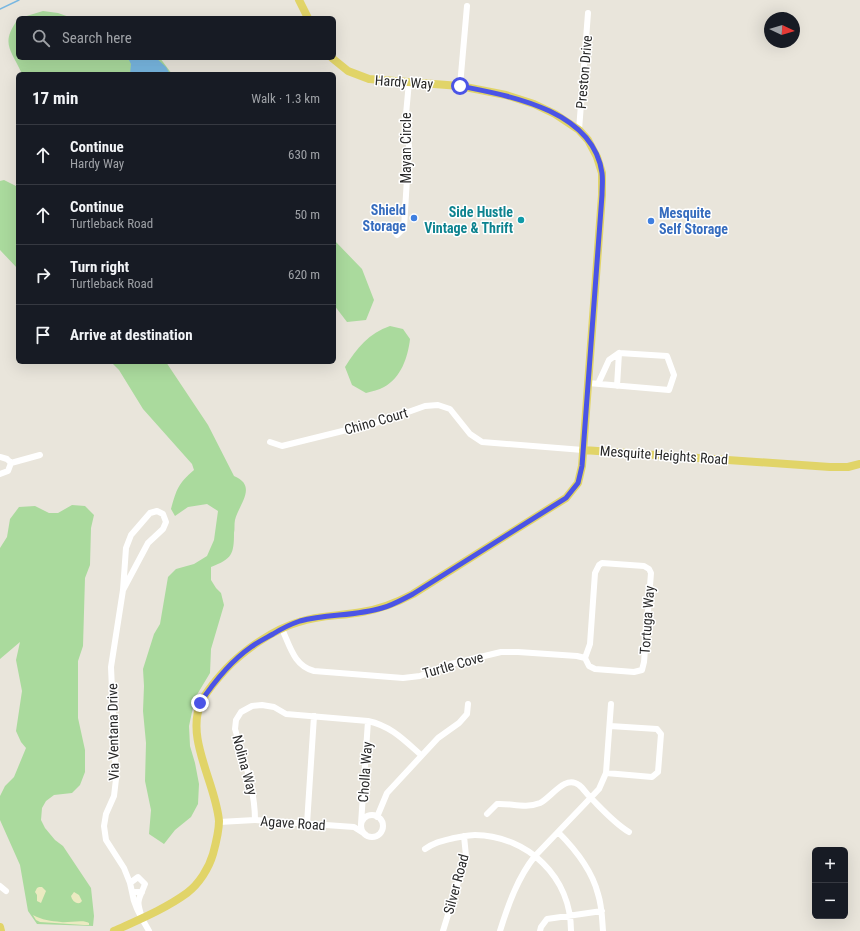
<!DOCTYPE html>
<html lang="en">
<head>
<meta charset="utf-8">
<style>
  :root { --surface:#171b24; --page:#20242c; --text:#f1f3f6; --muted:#9ea1a6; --line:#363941 }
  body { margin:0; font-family:"Roboto Condensed",sans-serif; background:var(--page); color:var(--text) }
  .controls { position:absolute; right:12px; bottom:12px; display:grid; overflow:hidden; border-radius:6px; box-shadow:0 4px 16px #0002 }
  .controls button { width:36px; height:36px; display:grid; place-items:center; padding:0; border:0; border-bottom:1px solid var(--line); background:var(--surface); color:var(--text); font:20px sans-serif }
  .compass { position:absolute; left:764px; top:12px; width:36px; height:36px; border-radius:50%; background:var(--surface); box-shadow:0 4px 16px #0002; rotate:94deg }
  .stop { position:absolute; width:12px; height:12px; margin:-9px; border:3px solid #4b54e6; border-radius:50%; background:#fff }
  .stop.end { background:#4b54e6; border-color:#fff; box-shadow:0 1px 4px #0008 }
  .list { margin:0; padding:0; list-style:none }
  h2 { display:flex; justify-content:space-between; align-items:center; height:52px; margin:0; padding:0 16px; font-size:17px }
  h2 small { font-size:13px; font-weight:400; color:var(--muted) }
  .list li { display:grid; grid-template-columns:26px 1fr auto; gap:12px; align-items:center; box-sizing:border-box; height:60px; padding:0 16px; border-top:1px solid var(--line) }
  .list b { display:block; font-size:15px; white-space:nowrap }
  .list p { margin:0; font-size:13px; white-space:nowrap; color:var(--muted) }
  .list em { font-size:13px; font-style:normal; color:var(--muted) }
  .icon { flex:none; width:22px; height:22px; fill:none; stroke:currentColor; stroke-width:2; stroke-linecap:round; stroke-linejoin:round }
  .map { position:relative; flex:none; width:860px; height:931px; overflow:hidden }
  .search { position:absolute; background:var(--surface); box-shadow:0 4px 16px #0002; left:16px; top:16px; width:320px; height:44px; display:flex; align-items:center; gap:10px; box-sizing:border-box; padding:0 14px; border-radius:6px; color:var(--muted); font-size:15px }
  .panel { position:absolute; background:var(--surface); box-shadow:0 4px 16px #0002; left:16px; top:72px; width:320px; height:292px; border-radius:6px }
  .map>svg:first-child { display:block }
  .green { fill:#aada9d }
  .sand { fill:#ebeac1 }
  .water { fill:#78b7e1 }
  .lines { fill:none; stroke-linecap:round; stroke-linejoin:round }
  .stream { stroke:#78b7e1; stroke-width:1.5 }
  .minor { stroke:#fff; stroke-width:6 }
  .major { stroke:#e1d468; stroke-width:8 }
  .route { stroke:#4b54e6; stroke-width:5 }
  .shop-dot { fill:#3f7fe0; stroke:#fff; stroke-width:1.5 }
  .culture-dot { fill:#0f9aa8; stroke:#fff; stroke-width:1.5 }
  .labels { text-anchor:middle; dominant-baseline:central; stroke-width:3; stroke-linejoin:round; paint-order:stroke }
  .street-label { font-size:14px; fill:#282828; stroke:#fff }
  .shop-label { font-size:14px; font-weight:bold; fill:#366cbe; stroke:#fff; text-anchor:end }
  .culture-label { font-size:14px; font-weight:bold; fill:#0d838f; stroke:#fff; text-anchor:end }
</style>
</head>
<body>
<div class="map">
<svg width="860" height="931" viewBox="0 0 860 931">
  <rect width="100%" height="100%" fill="#e9e5db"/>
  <path class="green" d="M 43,11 L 58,13 L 72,18 L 20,18 Z
    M 18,19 L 18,58 L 160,58 L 172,74 L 22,74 C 11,49 0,44 18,19 Z
    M 4,180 L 18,187 L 18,269 L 0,250 L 0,181 Z
    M 334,240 L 362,269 L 374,300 L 366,320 L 347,322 L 334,305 Z
    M 390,326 L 403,329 L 410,339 C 408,357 401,378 384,387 C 379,390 372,391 366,393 L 352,385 L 345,367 C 357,348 369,333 390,326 Z
    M 111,362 L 166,362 L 208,425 L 234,476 C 258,486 239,504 235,520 C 234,524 235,529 234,533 C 234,554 232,559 211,567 L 211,580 L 216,588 L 221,593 L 224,605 L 211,649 L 210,673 L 195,698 L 189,726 L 190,746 L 195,763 L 199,784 L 198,804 L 191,817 L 175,830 L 164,844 L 149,834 L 151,810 L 145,781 L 146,743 L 143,711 L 144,686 L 143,669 L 154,634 L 160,624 L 168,577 L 176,569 L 194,564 L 207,556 L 214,540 L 218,511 L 207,504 L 188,507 L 175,516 L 171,509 C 177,488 178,484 194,470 L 192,464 L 143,409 L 119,370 Z
    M 72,505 L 85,506 L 94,515 L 91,528 L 90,565 L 85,578 L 83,646 L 78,661 L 78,718 L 85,750 L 85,772 L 80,785 L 72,793 L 54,795 L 46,801 L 42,808 L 41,820 L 45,828 L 55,840 L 63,846 L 91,888 L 94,916 L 93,926 L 37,924 L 28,911 L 20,865 L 0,820 L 0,796 L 5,786 L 14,777 L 26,748 L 21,742 L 16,731 L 22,691 L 16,660 L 20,642 L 0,659 L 0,548 L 7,537 L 10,519 L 19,507 L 35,506 L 49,513 L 58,513 Z"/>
  <path class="sand" d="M 39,887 L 42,887 L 46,891 L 41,903 L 37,901 L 37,895 L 35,892 L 37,888 Z
    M 74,892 L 79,895 L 82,901 L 80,903 C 75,904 72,900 71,896 Z
    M 33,915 C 42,920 51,921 61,922 C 68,923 84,919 89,923 L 89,925 L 84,925 L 40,922 L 36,920 Z"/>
  <path class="water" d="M 128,58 L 156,58 L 166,67 L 170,74 L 130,74 L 131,64 Z"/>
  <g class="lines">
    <path class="stream" d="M 0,9 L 19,0"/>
    <path class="minor" d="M 460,86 L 467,6
      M 579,130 L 588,13
      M 397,235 L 404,228 L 409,145 L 405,125 L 409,82
      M 588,383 L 669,390 L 674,375 L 667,356 L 619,353 L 617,386
      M 598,384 L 609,360 L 619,353
      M 270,442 L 282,446 L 383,421 L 425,406 L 438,405 L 450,409 L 470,434 L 482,442 L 583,450
      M 0,457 L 7,459 L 11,463
      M 11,463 L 40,455
      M 0,474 L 8,471 L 11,463
      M 123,590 L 148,543 L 163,529 L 166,522 L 163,514 L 157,511 L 150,513 L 131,535 L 126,548 L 123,590 L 111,667 L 116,779 L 114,796 L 106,814 L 104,826 L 106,840 L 124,868 L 130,883
      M 282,629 C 290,646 294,666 314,671 L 403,678 L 420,676 L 447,665 L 501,652 L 518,652 L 577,656 L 585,658 L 589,666 L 595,669 L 634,672 L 642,670 L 644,662 L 651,573 L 649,569 L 644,566 L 602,563 L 599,565 L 595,573 L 590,644 L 585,658
      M 606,773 L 652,777 L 658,772 L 661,734 L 657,729 L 610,726
      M 487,814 L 497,804 C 511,803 525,809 540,803 C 551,798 565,774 579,785 C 583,788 586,793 590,797 C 602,809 614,823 629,832
      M361 826a11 11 0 1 1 22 0a11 11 0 1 1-22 0Z
      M 377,817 L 387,793 L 438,738 L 459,723 L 467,714 L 468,704
      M 255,820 C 255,789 244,759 235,729 L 236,720 L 241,712 L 252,706 L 262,705 L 274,707 L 286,714 L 368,721 C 391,726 404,740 421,755
      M 219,822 L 255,820 L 354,827 L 365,834
      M 307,824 L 314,716
      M 361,824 L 368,721
      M 558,832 C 575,849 592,870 598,894 C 602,906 602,919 603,931
      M 425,849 C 435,842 442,841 454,838 C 461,837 468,835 475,835 C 528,836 571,877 571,931
      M 0,886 L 6,891
      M 132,892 C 134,907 142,918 149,931
      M 142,892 L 132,892 L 130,883 L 138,877 L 145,884 C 138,902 136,899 142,918
      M 443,931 L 466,856 L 464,836
      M 500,931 C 508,905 518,877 535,856 L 599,789 L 606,773 L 611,704
      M 540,931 L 541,927 L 547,919 L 602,911"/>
    <path class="major" d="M 299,0 L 308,18
      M 583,450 L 830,467 L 848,467 L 860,464
      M 0,927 L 1,931
      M 114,931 C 138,920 165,909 187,893 C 199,884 209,868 213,854 C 216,843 219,831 219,821 C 216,784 185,738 201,703 C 206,691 217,679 226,669 C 244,650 274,629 299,622 C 319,615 341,616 362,612 C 381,609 396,603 413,594 L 566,498 L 578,483 L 582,466 L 602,195 L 602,173 L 597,157 L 588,140 L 579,130 L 555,114 L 534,104 L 506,95 L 460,86 L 369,79 L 348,71 L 332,58"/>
  </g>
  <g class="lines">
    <path class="route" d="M 200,703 C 214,682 231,661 251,647 C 258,642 266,638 273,634 C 281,629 291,624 300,621 C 327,614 356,616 382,608 C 393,605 403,599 413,594 L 566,498 L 578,483 L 582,466 L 602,195 C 602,188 603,180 602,173 C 593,110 510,96 460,86"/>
  </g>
  <g class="shop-dot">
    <circle cx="414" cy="218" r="4"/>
    <circle cx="651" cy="221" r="4"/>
  </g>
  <circle class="culture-dot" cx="521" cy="220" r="4"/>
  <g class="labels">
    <g class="street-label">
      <text transform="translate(584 72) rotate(-85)">Preston Drive</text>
      <text transform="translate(404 82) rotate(4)">Hardy Way</text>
      <text transform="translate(406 148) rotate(-90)">Mayan Circle</text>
      <text transform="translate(376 421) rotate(-16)">Chino Court</text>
      <text transform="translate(664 455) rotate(4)">Mesquite Heights Road</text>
      <text transform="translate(647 620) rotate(-86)">Tortuga Way</text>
      <text transform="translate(453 665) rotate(-16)">Turtle Cove</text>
      <text transform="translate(113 732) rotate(-91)">Via Ventana Drive</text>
      <text transform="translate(245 765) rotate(75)">Nolina Way</text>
      <text transform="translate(365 772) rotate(-86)">Cholla Way</text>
      <text transform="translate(293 823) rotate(4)">Agave Road</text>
      <text transform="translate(456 884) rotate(-75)">Silver Road</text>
    </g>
    <g class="shop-label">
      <text x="406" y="210">Shield<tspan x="406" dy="16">Storage</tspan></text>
      <text x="659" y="213" text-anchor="start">Mesquite<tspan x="659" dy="16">Self Storage</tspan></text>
    </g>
    <g class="culture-label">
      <text x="513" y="212">Side Hustle<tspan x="513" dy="16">Vintage &amp; Thrift</tspan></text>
    </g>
  </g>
</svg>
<div class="controls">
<button>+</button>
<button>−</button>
</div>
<svg class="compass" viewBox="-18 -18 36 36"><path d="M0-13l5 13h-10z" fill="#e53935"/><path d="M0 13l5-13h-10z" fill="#9ea1a6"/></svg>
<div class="stop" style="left:460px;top:86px"></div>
<div class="stop end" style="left:200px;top:703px"></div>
<div class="search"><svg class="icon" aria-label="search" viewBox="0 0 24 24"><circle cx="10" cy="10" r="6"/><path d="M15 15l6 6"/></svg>Search here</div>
<section class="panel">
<h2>17 min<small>Walk · 1.3 km</small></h2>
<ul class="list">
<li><svg class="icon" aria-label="ahead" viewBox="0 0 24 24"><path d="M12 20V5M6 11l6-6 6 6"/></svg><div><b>Continue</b><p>Hardy Way</p></div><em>630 m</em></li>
<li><svg class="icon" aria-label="ahead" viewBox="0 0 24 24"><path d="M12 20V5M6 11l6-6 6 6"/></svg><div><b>Continue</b><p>Turtleback Road</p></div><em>50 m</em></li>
<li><svg class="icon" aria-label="right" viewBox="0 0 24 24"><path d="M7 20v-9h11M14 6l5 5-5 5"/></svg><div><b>Turn right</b><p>Turtleback Road</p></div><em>620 m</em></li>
<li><svg class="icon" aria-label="arrive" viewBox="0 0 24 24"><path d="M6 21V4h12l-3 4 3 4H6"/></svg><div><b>Arrive at destination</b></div></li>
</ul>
</section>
</div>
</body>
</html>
